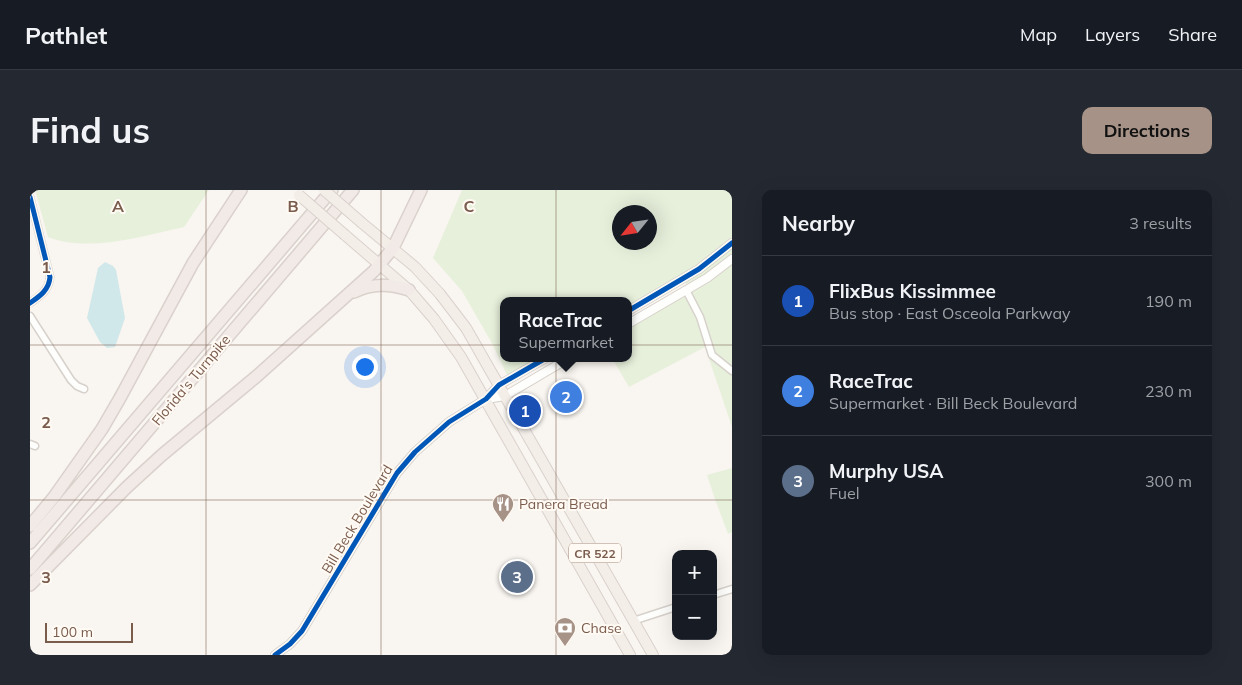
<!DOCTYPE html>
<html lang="en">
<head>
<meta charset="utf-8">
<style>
  :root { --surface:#171b24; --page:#242831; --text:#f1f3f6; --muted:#9ea1a6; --line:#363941; --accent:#a69286 }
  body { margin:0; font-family:Mulish,sans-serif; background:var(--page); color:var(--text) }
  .controls { position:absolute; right:15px; bottom:15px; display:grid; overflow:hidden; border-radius:10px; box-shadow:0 5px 20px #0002 }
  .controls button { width:45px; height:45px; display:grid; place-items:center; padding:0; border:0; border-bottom:1px solid var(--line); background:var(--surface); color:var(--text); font:25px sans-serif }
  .compass { position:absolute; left:582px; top:15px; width:45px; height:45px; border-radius:50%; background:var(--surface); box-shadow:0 5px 20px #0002; rotate:240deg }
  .scale { position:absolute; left:15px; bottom:12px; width:88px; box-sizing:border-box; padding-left:5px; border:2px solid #7a5c4d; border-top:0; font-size:14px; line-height:18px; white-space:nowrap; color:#7a5c4d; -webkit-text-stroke:4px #fffaf3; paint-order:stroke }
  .you { position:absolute; left:334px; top:176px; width:18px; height:18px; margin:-12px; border:4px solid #fff; border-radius:50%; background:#1a73e8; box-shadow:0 0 0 8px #1a73e833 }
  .badge { display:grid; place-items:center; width:32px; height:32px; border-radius:50%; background:var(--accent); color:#fff; font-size:16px; font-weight:700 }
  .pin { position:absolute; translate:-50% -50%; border:2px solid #fff; box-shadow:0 1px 5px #0006 }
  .popup { position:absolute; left:470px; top:107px; width:132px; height:65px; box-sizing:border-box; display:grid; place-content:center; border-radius:10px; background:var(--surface); filter:drop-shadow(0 1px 4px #0005); font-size:16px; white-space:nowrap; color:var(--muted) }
  .popup b { font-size:19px; color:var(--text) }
  .popup::after { content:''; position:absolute; left:50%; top:100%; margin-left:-10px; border:10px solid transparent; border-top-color:var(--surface) }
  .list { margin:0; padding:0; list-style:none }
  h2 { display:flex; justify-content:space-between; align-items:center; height:65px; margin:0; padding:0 20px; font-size:21px }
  h2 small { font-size:16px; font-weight:400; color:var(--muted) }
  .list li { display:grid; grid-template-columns:32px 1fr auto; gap:15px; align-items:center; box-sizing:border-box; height:90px; padding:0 20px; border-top:1px solid var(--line) }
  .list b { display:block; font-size:19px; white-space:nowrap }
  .list p { margin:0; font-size:16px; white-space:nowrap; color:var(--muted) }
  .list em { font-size:16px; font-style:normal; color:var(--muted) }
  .map { position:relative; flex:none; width:702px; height:465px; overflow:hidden; border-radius:10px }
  header { display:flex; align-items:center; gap:30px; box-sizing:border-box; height:70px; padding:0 25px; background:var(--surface); border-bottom:1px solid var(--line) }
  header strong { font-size:24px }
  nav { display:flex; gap:28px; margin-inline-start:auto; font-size:18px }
  .intro { display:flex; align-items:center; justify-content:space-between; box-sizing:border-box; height:120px; padding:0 30px }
  h1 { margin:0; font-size:35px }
  .button { padding:12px 22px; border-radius:10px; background:var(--accent); color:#111; font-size:18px; font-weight:700 }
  main { display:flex; gap:30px; padding:0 30px }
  aside { flex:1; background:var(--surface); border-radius:10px; box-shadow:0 5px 20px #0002 }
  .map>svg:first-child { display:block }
  .green { fill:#e7f0db; fill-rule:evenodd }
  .water { fill:#d0e8ea }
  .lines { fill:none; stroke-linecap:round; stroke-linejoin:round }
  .minor-casing { stroke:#d7d1cb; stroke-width:9 }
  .tertiary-casing { stroke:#d7d1cb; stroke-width:10 }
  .primary-casing { stroke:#dad1cc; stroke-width:12 }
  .motorway-casing { stroke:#dad1cc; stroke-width:14 }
  .minor { stroke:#fefefd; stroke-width:6 }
  .tertiary { stroke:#fefefd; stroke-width:8 }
  .primary { stroke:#f3eee8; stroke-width:10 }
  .motorway { stroke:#f2eae7; stroke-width:11 }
  .primary-bridge-casing { stroke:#dad1cc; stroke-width:12; stroke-linecap:butt }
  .primary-bridge { stroke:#f3eee8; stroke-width:10 }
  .cycleway-casing { stroke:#fffaf3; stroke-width:8 }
  .cycleway { stroke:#0057b8; stroke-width:5 }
  .grid { fill:none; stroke:#7a5c4d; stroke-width:1; stroke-opacity:0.55 }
  .labels { text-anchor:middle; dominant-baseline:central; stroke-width:4; stroke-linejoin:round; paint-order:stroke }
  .shield { fill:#fffaf3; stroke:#a28b7f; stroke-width:1 }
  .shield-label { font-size:12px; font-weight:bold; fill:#7a5c4d }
  .street-label { font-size:14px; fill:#7a5c4d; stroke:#fffaf3 }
  .poi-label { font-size:14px; fill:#7a5c4d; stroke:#fffaf3; text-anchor:start }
  .grid-label { font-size:16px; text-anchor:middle; font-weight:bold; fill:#7a5c4d; stroke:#fffaf3; stroke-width:4; stroke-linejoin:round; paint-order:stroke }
</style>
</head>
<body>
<header>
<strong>Pathlet</strong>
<nav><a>Map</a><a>Layers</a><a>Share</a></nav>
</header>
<div class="intro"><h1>Find us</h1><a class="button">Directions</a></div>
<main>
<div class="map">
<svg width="702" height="465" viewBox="0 0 702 465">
  <rect width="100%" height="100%" fill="#f9f5f0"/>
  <path class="green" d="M 5,0 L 179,0 L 154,37 C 113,46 58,63 18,47 Z
    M 432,0 L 702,0 L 702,49 L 668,76 L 599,117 L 598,111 L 474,111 L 474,168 L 510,168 L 478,187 L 463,155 L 432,101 L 403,68 ZM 590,22 L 620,22 L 620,52 L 590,52 Z
    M 702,57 L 702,65 L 691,74 L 657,96 L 655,92 L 671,81 Z
    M 702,73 L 702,177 L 685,163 L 673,126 L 660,101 L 679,90 Z
    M 654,104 L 667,129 L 679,166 L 702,185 L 702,237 L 675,157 L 599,197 L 582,168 L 598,168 L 599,137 Z
    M 702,278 L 702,342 L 698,344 L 685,309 L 677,285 Z"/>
  <path class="water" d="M 75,72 L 83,76 L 86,80 L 95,128 L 85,157 L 77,158 L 70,152 L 57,128 L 68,78 Z"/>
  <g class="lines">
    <g class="minor-casing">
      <path id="minor" d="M 0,7 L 20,87 C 19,100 10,106 0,113
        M 656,100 L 670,127 L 682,165 L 702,181
        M 0,126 L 41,190 L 47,196 L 54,199
        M 0,254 L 5,256
        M 683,405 L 702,399
        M 603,431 L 646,417"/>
    </g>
    <g class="tertiary-casing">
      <path id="tertiary" d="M 598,121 L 669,79 L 702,53
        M 598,134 L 677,88 L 702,69
        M 456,209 L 475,206 L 539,168
        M 245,465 L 260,454 L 272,441 L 367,283 L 385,262 L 419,232 L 456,209 L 469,195 L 516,168"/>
    </g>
    <g class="primary-casing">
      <path id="primary" d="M 332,33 L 385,77 L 410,104 L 436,138 L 623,465
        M 315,45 L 379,100 L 404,129 L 431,167 L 600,465"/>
    </g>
    <g class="motorway-casing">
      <path id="motorway" d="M 324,102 C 343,93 359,94 379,100
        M 0,336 L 24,307 L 72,239 L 90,208 L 163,73 L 211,0
        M 0,353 L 302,0
        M 0,379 L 323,0
        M 0,395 L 97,297 L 132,265 L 227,186 L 344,81 L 363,58 L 391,0"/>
    </g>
    <use href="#minor" class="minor"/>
    <use href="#tertiary" class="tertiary"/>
    <use href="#primary" class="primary"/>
    <use href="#motorway" class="motorway"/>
    <g class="primary-bridge-casing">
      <path id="primary-bridge" d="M 294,0 L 332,33
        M 269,5 L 315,45"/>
    </g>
    <use href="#primary-bridge" class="primary-bridge"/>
    <g class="cycleway-casing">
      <path id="cycleway" d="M 0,7 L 20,87 C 19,100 10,106 0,113
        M 598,121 L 669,79 L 702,53
        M 245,465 L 260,454 L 272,441 L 367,283 L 385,262 L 419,232 L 456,209 L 469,195 L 516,168"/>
    </g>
    <use href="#cycleway" class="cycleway"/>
  </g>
  <path class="grid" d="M 176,0 L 176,465M 351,0 L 351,465M 526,0 L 526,465M 0,155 L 702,155M 0,310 L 702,310"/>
  <defs>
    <g id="restaurant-pin" transform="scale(1.125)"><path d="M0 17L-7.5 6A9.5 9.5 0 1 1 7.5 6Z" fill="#a69286" stroke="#fffaf3"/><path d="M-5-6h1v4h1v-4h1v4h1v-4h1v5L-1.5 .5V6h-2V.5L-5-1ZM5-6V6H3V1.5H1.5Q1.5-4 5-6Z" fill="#fff"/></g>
    <g id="bank-pin" transform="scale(1.125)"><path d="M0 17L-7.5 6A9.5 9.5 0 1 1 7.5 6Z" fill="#a69286" stroke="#fffaf3"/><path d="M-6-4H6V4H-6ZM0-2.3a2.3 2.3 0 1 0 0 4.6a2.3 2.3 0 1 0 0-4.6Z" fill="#fff"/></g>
  </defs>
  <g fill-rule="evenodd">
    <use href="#restaurant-pin" x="473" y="314"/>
    <use href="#bank-pin" x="535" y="438"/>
  </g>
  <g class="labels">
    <rect class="shield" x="539" y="353.5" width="52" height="19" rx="4"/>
    <g class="shield-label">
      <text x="565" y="363">CR 522</text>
    </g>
    <g class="street-label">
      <text transform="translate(161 190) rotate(-50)">Florida's Turnpike</text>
      <text transform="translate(327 329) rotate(-59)">Bill Beck Boulevard</text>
    </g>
    <g class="poi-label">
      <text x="489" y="314">Panera Bread</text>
      <text x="551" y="438">Chase</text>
    </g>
  </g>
  <g class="grid-label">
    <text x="88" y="22">A</text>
    <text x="263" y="22">B</text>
    <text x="439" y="22">C</text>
    <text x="16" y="83">1</text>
    <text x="16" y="238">2</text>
    <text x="16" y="393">3</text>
  </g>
</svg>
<div class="controls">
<button>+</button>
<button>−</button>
</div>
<svg class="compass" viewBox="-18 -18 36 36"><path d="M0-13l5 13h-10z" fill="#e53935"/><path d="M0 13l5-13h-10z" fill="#9ea1a6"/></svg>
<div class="scale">100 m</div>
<div class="you"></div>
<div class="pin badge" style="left:495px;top:221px;background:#1a4fb4">1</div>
<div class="pin badge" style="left:536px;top:207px;background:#3f7fe0">2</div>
<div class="popup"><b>RaceTrac</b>Supermarket</div>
<div class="pin badge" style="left:487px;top:387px;background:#5c6f8a">3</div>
</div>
<aside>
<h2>Nearby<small>3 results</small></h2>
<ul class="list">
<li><span class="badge" style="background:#1a4fb4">1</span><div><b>FlixBus Kissimmee</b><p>Bus stop · East Osceola Parkway</p></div><em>190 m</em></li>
<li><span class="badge" style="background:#3f7fe0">2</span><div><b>RaceTrac</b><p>Supermarket · Bill Beck Boulevard</p></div><em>230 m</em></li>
<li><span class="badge" style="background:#5c6f8a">3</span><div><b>Murphy USA</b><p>Fuel</p></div><em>300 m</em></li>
</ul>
</aside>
</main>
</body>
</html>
